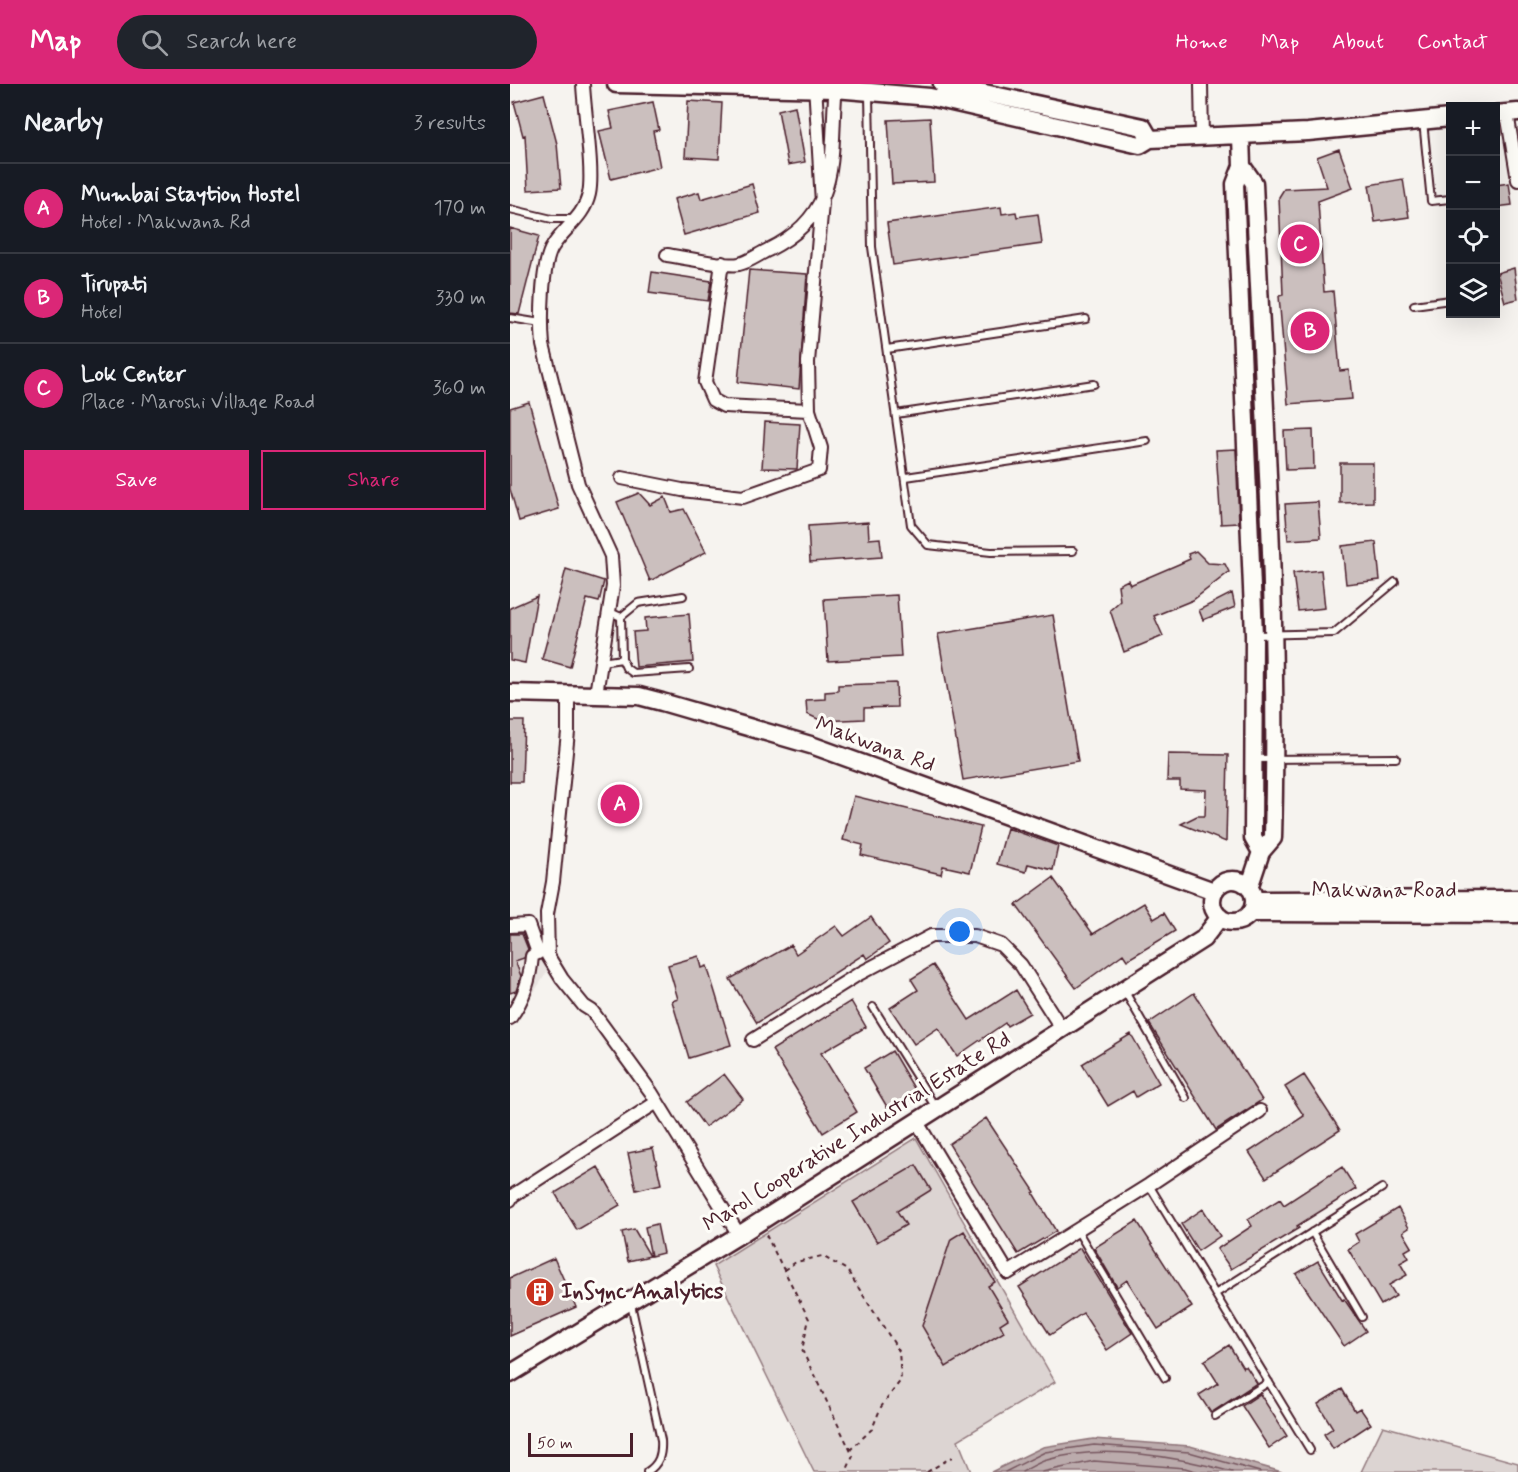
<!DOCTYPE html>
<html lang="en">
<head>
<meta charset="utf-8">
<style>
  :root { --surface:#171b24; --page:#20242c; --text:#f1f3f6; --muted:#9ea1a6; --line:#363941; --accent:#db2777 }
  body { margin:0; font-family:Mynerve,sans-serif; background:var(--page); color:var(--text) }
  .controls { position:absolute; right:18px; top:18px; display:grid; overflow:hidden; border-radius:0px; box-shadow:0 6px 24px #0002 }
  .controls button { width:54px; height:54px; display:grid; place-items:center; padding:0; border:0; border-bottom:2px solid var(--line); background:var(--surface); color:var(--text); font:30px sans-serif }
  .scale { position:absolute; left:18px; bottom:15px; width:105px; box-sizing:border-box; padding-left:6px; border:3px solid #4a1f2b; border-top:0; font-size:16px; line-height:21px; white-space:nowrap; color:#4a1f2b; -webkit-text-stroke:4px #fdfcf7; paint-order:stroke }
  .you { position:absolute; left:450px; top:848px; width:21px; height:21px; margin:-15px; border:4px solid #fff; border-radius:50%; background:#1a73e8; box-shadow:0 0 0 9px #1a73e833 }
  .badge { display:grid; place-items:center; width:39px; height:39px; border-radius:50%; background:var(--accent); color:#fff; font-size:20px; font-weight:700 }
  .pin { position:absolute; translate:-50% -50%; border:3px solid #fff; box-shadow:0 2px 6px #0006 }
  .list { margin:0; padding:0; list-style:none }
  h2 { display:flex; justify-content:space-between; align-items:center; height:78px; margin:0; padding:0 24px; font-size:26px }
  h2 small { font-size:20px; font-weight:400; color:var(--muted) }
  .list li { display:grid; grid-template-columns:39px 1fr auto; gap:18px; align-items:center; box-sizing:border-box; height:90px; padding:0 24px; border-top:2px solid var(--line) }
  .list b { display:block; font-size:22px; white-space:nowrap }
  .list p { margin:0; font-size:20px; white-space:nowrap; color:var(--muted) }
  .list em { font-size:20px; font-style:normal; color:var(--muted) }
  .actions { display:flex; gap:12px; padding:18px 24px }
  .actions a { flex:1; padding:14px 0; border:2px solid var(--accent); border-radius:0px; text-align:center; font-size:21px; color:var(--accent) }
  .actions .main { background:var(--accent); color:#fff }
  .icon { flex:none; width:33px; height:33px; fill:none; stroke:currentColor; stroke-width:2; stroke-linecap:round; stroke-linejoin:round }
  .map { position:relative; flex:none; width:1008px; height:1388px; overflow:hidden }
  header { display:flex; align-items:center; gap:36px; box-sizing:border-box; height:84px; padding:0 30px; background:var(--accent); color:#fff }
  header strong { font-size:28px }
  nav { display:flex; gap:33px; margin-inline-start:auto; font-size:21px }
  .search { width:420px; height:54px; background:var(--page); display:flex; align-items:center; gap:15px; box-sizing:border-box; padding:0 21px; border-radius:33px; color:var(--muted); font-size:22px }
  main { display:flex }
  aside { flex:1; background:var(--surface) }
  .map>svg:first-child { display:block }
  .built { fill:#e9e3e0 }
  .green { fill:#dcd4d2; stroke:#937a7e; stroke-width:1.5 }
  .water { fill:#bbabac; stroke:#8e7378; stroke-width:1.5 }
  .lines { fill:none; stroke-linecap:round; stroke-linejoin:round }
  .shore { stroke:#77575f; stroke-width:1.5 }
  .building { fill:#cbbfbe; stroke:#4a1f2b; stroke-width:1.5 }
  .lane-casing { stroke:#4a1f2b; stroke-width:10 }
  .street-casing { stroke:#4a1f2b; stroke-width:16 }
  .secondary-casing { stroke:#4a1f2b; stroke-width:21 }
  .path { stroke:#4a1f2b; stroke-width:2; stroke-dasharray:4.5 4.5; stroke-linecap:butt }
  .lane { stroke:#fdfcf7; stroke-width:6 }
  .street { stroke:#fdfcf7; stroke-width:12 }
  .secondary { stroke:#fdfcf7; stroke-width:16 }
  .labels { text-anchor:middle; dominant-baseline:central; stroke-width:6; stroke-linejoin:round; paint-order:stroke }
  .street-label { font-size:22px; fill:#4a1f2b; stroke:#fdfcf7 }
  .poi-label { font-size:22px; font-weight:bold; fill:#4a1f2b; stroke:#fdfcf7; text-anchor:start }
</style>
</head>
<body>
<header>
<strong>Map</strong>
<div class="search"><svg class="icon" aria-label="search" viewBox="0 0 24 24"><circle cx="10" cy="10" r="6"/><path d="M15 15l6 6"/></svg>Search here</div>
<nav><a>Home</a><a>Map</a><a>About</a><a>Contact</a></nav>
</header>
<main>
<aside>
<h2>Nearby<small>3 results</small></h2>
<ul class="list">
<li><span class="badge">A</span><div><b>Mumbai Staytion Hostel</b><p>Hotel · Makwana Rd</p></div><em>170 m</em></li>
<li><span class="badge">B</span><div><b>Tirupati</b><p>Hotel</p></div><em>330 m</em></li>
<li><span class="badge">C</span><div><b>Lok Center</b><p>Place · Maroshi Village Road</p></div><em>360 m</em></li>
</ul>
<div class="actions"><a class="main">Save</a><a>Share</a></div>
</aside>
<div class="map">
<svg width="1008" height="1388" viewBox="0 0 1008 1388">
  <rect width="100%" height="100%" fill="#f6f3ef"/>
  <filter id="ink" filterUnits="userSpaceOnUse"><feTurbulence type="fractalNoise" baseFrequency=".0167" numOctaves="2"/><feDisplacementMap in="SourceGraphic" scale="12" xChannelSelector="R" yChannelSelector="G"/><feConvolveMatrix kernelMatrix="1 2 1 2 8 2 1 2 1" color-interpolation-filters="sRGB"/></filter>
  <g filter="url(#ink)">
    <path class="built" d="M 19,832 L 37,888 L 0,946 L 0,837 Z"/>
    <path class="green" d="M 406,1054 L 545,1298 L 448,1356 L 461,1388 L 304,1388 L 203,1182 Z
      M 873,1342 L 1008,1379 L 1008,1388 L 851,1388 Z"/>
    <path class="water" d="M 583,1355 L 680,1362 L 772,1388 L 481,1388 L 533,1363 Z"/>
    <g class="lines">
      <path class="shore" d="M 495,1388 L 535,1368 L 584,1361 L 679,1368 L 750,1388
        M 512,1388 C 520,1384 528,1378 537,1376 C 592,1359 669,1373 722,1388
        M 532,1388 L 584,1377 L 675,1384 L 689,1388"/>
    </g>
    <path class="building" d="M 34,10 L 47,60 L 51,104 L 18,106 L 15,51 L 13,52 L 4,18 Z
      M 178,17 L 212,19 L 209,75 L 175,73 Z
      M 143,18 L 149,46 L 143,47 L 150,83 L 101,95 L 89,47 L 103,44 L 99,27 Z
      M 285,22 L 295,78 L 278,81 L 268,26 Z
      M 420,34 L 424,98 L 382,100 L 378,36 Z
      M 829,65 L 843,104 L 808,117 L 814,208 L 823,207 L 830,287 L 839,286 L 842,315 L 778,320 L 769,212 L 773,211 L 769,113 L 774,105 L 817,103 L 807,73 Z
      M 893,95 L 899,133 L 865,138 L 859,101 Z
      M 999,99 L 1002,121 L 986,123 L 986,101 Z
      M 242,100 L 250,129 L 174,151 L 164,115 L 189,108 L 191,115 Z
      M 491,123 L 492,130 L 506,128 L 507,133 L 528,130 L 532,160 L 383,181 L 377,139 Z
      M 0,144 L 29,152 L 9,230 L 0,229 Z
      M 1004,184 L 1008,215 L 995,218 L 987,189 Z
      M 239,186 L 297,190 L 289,305 L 228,298 Z
      M 142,188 L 201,197 L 198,217 L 139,209 Z
      M 19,318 L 49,425 L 9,437 L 0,405 L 0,324 Z
      M 255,338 L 290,340 L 287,385 L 252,384 Z
      M 803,346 L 804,385 L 776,386 L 774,347 Z
      M 726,365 L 729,439 L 711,440 L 706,366 Z
      M 830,379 L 863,379 L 863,418 L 830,419 Z
      M 129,409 L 140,421 L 155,413 L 161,428 L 174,425 L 196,468 L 140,497 L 107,418 Z
      M 808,418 L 811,454 L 778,456 L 775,420 Z
      M 358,438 L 359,455 L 370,454 L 372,473 L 300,478 L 298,442 Z
      M 866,458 L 870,496 L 836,500 L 832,462 Z
      M 686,467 L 698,479 L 715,480 L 719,488 L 683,516 L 644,532 L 653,552 L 614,568 L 600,526 L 610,517 L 608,501 L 618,496 L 620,501 L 669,480 L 680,475 L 678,470 Z
      M 56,485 L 94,497 L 89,518 L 77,515 L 60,583 L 32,575 Z
      M 811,486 L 815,524 L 788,527 L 783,489 Z
      M 722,509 L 725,523 L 693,536 L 689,526 Z
      M 387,511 L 391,573 L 318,577 L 314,515 Z
      M 27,512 L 15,579 L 0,576 L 0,524 Z
      M 179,530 L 183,578 L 126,583 L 123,548 L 136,547 L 135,534 Z
      M 543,531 L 568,677 L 453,696 L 428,550 Z
      M 386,599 L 387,623 L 354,624 L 354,635 L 312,637 L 297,630 L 296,616 L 315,615 L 315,608 L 328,607 L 328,601 Z
      M 0,637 L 14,637 L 12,698 L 0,698 Z
      M 658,670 L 718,671 L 716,758 L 671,740 L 687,732 L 695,732 L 696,706 L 670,705 L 670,697 L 657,697 Z
      M 344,712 L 471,743 L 460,788 L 433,782 L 431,790 L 351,771 L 353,761 L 333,756 Z
      M 497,744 L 548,762 L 543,786 L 518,780 L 516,788 L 487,780 Z
      M 543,794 L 583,850 L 634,819 L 644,835 L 654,829 L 665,847 L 617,876 L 613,870 L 566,904 L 506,821 Z
      M 361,833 L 379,859 L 357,875 L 354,870 L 247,939 L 220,895 L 281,861 L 286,870 L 326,842 L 334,852 Z
      M 0,850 L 12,850 L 18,865 L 14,874 L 5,877 L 11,892 L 6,907 L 0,909 Z
      M 189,872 L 192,884 L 197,882 L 221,961 L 179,974 L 162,917 L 168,915 L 158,881 Z
      M 423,881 L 459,936 L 506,906 L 520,929 L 497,942 L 495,939 L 447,972 L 428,944 L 404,960 L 380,924 L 408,906 L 401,895 Z
      M 684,909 L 752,1016 L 706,1046 L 639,939 Z
      M 341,917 L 356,943 L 311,969 L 347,1028 L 313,1049 L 262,966 Z
      M 621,950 L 649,999 L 626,1013 L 623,1007 L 598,1022 L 572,980 Z
      M 382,967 L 408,1011 L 380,1028 L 354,984 Z
      M 214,990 L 233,1015 L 195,1043 L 177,1018 Z
      M 794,991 L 830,1046 L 756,1094 L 739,1068 L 794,1032 L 775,1003 Z
      M 476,1034 L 525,1108 L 523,1109 L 546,1147 L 508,1170 L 439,1060 Z
      M 143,1064 L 151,1100 L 126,1106 L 118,1069 Z
      M 406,1081 L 421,1106 L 387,1127 L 396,1141 L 367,1158 L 343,1118 Z
      M 88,1083 L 110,1121 L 67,1146 L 45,1109 Z
      M 832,1083 L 846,1105 L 787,1142 L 789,1144 L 721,1185 L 707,1165 L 742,1142 L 738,1135 L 770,1115 L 774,1121 Z
      M 888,1124 L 899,1144 L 893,1148 L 902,1163 L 895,1167 L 899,1174 L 890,1179 L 897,1191 L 879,1201 L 886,1212 L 871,1221 L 838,1165 L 849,1158 L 845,1150 Z
      M 693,1125 L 710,1152 L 688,1167 L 671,1140 Z
      M 627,1137 L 682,1223 L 648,1245 L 617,1196 L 607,1203 L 584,1164 Z
      M 147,1140 L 153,1169 L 141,1172 L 135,1143 Z
      M 124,1145 L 140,1172 L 118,1177 L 112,1148 Z
      M 454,1147 L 485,1198 L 478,1202 L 498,1235 L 490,1240 L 494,1248 L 436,1283 L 412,1242 L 441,1155 Z
      M 570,1164 L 622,1249 L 597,1266 L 573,1229 L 540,1251 L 509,1203 Z
      M 44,1174 L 66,1223 L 0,1252 L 0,1194 Z
      M 808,1177 L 832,1216 L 834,1215 L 856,1247 L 834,1262 L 786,1190 Z
      M 719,1261 L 733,1284 L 736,1282 L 747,1299 L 701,1329 L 689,1311 L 708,1299 L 694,1277 Z
      M 832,1305 L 845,1327 L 850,1324 L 861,1340 L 823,1365 L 814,1350 L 823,1344 L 808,1320 Z
      M 750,1310 L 777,1352 L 759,1364 L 732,1322 Z"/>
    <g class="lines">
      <g class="lane-casing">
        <path id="lane" d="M 359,11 L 362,163 L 401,441 L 418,461 L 481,468 L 563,467
          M 913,37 L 921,117 L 940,115
          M 0,125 L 42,135 L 64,135
          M 904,221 L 940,216
          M 0,234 L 31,239
          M 377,265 L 576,235
          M 386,330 L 584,300
          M 396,393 L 637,357
          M 111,533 L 128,519 L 173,512
          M 745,551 L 824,549 L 885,498
          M 112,575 L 116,584 L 123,589 L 179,585
          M 91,578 L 112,575 L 111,533 L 100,528
          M 746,675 L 886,674
          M 614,906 L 676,1014
          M 363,923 L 426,1024
          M 639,1101 L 800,1366
          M 567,1146 L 655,1294
          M 802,1148 L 852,1233
          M 705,1210 L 872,1104
          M 121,1220 L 151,1356 C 152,1371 149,1380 137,1388
          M 705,1332 L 759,1298"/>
      </g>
      <g class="street-casing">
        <path id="street" d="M 73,0 C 74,26 84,87 79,110 C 74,133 55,143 43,162 C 31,179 31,239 33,261 L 68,400 L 101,472 L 103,502 L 86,610
          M 691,0 L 692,54
          M 997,29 L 1008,96
          M 157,171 C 171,173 218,183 229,180 C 239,178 249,170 258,166 C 335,128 319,71 326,0
          M 212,179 L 195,298 L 203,316 L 214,322 L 299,326
          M 112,394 L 172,406 L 233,413 L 309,386 L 311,364 L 299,326 L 298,278 L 312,119 L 305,0
          M 58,609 L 58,648 L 43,798 L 37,830 L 38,872 L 52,895 L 74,922 L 82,927 L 141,1008 L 229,1151
          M 0,842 L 18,841 L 28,869 L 22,872 C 20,896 14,914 0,934
          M 243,956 L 347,891 L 421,852 L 465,852 L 491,861 L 511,881 L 552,945
          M 407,1038 L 498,1189 L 639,1101 L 750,1027
          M 0,1116 L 2,1112 L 147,1018"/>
      </g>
      <g class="secondary-casing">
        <path id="secondary" d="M 106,0 L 325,5 L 420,13 L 630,61 L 640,55 L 798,48 L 940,34
          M 432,0 L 633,43 L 640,55
          M 986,30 L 1008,28
          M 731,52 L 732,82 L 725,100 L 744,551 L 743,754 L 751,768
          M 732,82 L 744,99 C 754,317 769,535 763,754 L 751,768 L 739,804
          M 0,609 L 129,612 L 152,618 L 304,662 L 704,807
          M702 817a21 21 0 1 1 42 0a21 21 0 1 1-42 0Z
          M 744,816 L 1008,815
          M 740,829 L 1008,830
          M 0,1290 L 229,1151 L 693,855 L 710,833"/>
      </g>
      <path class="path" d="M 256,1151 L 299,1235 L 292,1266 L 343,1372 L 336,1388
        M 274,1186 L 286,1178 L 312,1172 L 337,1186 L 389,1267 L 391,1296 L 371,1323 L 362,1345 L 340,1366
        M 417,1388 L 442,1373"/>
      <use href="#lane" class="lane"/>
      <use href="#street" class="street"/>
      <use href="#secondary" class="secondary"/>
    </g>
  </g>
  <defs>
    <g id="building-disc" transform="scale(1.5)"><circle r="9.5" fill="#c8321e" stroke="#fdfcf7"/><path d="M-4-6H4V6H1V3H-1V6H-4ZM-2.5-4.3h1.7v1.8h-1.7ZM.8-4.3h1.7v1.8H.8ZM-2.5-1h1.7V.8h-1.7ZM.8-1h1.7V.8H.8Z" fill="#fff"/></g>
  </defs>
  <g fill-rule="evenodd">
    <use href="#building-disc" x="30" y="1208"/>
  </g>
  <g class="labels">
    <g class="street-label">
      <text transform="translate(365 661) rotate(20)">Makwana Rd</text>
      <text x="874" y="807">Makwana Road</text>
      <text transform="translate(347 1048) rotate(-32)">Marol Cooperative Industrial Estate Rd</text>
    </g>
    <g class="poi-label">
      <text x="51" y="1208">InSync Analytics</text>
    </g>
  </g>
</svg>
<div class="controls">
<button>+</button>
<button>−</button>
<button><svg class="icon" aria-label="locate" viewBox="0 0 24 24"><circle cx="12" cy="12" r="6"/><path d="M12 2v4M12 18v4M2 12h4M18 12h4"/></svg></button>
<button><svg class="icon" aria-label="layers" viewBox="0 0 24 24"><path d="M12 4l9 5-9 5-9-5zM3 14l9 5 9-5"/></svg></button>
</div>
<div class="scale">50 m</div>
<div class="you"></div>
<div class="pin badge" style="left:110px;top:720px">A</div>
<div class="pin badge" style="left:800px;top:247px">B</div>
<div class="pin badge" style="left:790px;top:160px">C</div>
</div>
</main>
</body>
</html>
